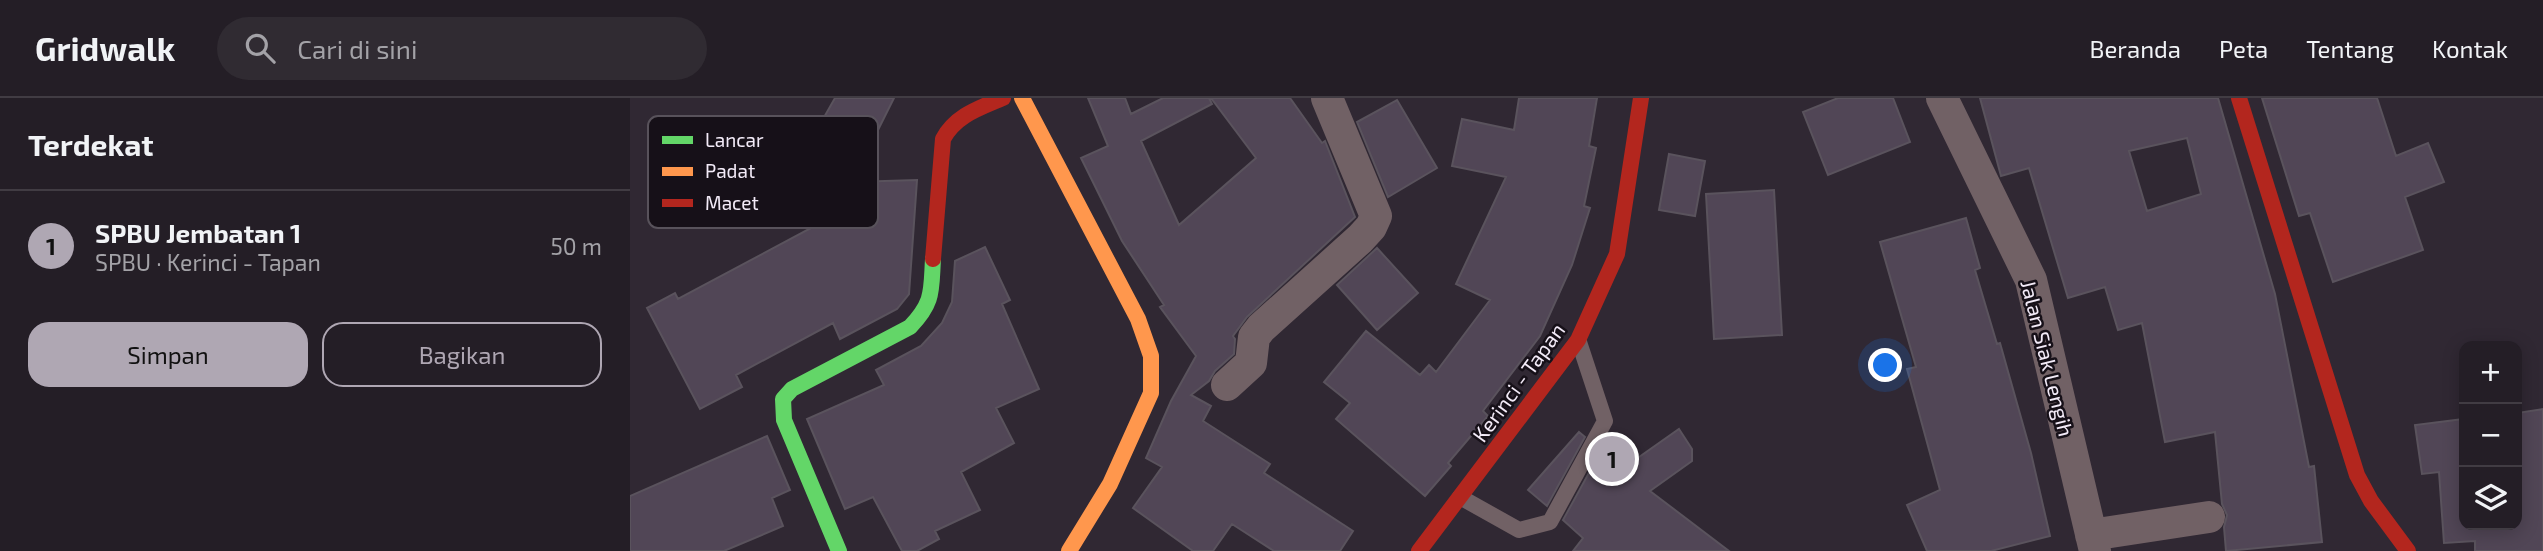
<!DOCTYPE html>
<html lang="id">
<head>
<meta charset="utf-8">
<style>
  :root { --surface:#241e26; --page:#302b32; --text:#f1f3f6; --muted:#a3a2a7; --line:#413c43; --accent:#afa7b3 }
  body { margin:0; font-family:"Exo 2",sans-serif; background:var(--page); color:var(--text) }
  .controls { position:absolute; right:21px; bottom:21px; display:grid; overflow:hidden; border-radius:14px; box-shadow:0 4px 18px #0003 }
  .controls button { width:63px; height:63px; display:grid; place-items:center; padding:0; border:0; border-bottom:2px solid var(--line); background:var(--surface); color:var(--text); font:35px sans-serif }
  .you { position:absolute; left:1256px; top:268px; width:24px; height:24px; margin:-18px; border:5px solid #fff; border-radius:50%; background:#1a73e8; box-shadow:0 0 0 10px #1a73e833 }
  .badge { display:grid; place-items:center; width:46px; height:46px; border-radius:50%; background:var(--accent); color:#111; font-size:23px; font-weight:700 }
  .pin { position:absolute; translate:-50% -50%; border:4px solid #fff; box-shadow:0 2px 7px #0006 }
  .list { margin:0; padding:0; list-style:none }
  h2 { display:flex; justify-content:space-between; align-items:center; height:91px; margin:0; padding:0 28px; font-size:30px }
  h2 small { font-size:23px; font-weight:400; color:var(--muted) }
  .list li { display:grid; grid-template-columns:46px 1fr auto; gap:21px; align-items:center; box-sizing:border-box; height:112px; padding:0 28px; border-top:2px solid var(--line) }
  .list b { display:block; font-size:26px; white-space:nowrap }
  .list p { margin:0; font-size:23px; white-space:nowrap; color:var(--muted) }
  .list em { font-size:23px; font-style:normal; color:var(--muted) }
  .actions { display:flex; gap:14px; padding:21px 28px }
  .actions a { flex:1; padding:16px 0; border:2px solid var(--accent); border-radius:21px; text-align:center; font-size:24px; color:var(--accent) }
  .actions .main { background:var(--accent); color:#111 }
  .icon { flex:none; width:38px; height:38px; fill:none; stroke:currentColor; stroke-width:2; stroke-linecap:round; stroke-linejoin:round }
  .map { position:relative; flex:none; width:1913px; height:453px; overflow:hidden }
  header { display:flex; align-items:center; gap:42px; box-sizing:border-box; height:98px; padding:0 35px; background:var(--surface); border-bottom:2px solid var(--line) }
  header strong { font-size:33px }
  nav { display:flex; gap:38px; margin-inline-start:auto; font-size:24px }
  .search { width:490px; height:63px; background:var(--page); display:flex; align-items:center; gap:18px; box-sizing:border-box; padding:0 24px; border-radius:38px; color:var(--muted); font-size:26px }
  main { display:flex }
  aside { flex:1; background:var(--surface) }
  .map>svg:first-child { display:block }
  .building { fill:#514656; stroke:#5a535d; stroke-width:2; fill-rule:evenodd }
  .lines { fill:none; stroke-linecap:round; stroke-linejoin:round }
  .lane { stroke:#716165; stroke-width:16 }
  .street { stroke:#716165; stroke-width:32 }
  .fast { stroke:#63d668; stroke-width:16 }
  .slow { stroke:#ff974d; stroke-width:16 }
  .jam { stroke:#b3261e; stroke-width:16 }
  .labels { text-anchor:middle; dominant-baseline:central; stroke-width:5; stroke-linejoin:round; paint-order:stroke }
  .street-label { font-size:21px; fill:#f3ebf8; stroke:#161018 }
  .key { fill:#161018; stroke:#58525b; stroke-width:2 }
  .key-label { font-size:19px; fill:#f3ebf8 }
</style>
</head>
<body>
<header>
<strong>Gridwalk</strong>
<div class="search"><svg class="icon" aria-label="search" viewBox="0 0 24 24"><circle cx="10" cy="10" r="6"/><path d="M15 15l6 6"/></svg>Cari di sini</div>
<nav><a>Beranda</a><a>Peta</a><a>Tentang</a><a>Kontak</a></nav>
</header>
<main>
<aside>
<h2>Terdekat<small></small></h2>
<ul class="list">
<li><span class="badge">1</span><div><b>SPBU Jembatan 1</b><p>SPBU · Kerinci - Tapan</p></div><em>50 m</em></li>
</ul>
<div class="actions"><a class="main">Simpan</a><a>Bagikan</a></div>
</aside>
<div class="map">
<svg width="1913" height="453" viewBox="0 0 1913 453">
  <rect width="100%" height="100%" fill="#302833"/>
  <path class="building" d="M 205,0 L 264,0 L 222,84 L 287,82 L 279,196 L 267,211 L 210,241 L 203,225 L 106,277 L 112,289 L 70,311 L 17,210 L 45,195 L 48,201 L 196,122 L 128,92 L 145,55 L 168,65 Z
    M 458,0 L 495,0 L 501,16 L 533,0 L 579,0 L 582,6 L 511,43 L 549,127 L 626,60 L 581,0 L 660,0 L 692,45 L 695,43 L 725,119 L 617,219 L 603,238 L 605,241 L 604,256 L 585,273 L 579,283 L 561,297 L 581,308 L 573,323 L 640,366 L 634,375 L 723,433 L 710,453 L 644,453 L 602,426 L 583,453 L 563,453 L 503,410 L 532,369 L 516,360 L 541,303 L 566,258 L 530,209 L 534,207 L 492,143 L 451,60 L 478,48 Z
    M 889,0 L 967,0 L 959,48 L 966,50 L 954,108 L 960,110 L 942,167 L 910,238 L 853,313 L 858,318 L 818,365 L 821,368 L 795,398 L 706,321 L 720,305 L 694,284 L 736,233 L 790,277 L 799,267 L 806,274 L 860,202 L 826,186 L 876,79 L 822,68 L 832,21 L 884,32 Z
    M 1208,0 L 1263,0 L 1280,44 L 1198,77 L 1173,14 Z
    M 1350,0 L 1588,0 L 1645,196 L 1679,369 L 1684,368 L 1692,444 L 1596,453 L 1594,429 L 1597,417 L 1592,406 L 1585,334 L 1535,344 L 1512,225 L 1488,232 L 1475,189 L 1438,200 L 1399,70 L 1371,78 ZM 1557,40 L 1571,96 L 1517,113 L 1499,53 Z
    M 1632,0 L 1747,0 L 1766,58 L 1798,45 L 1814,84 L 1775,99 L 1793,152 L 1703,184 L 1680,115 L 1669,118 Z
    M 767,2 L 807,70 L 758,99 L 727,24 Z
    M 1039,56 L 1075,63 L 1065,118 L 1029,112 Z
    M 1144,92 L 1152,237 L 1084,241 L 1076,96 Z
    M 1336,120 L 1350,170 L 1345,172 L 1367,246 L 1370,245 L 1401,355 L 1420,438 L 1361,453 L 1297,453 L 1277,407 L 1310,392 L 1277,271 L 1286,269 L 1250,144 Z
    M 355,149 L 380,202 L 372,206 L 409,291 L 366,310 L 384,345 L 331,374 L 350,412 L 305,433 L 309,441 L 287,453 L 272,453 L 243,399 L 215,411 L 177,321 L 254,287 L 246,272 L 291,248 L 312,225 L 322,204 L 325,163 Z
    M 747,150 L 788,195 L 747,232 L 707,187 Z
    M 1913,311 L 1913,453 L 1845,453 L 1845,443 L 1814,445 L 1809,374 L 1792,376 L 1785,327 L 1834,321 L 1834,427 L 1887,427 L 1887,315 Z
    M 1049,331 L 1062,351 L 1062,363 L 1020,393 L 1099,453 L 943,453 L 953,440 L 933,422 L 971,353 L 992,371 Z
    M 949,334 L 955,339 L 917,408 L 898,392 Z
    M 137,338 L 160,392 L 142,400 L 153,428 L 94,453 L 0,453 L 0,398 Z"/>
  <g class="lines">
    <path class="lane" d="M 830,399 L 889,432 L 920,424 L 975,323 L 949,244"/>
    <path class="street" d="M 1312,0 L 1401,182 L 1465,453
      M 597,287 L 621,265 L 624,239 L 631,230 L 730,141 L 741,129 L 746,118 L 697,0
      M 1461,437 L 1579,419"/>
    <path class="fast" d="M 209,453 L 154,322 L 153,301 L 162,291 L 280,229 C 304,204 301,193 303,161"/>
    <path class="slow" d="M 392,0 L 508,221 L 521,258 L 521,295 L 480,386 L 439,453"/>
    <path class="jam" d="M 1609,0 L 1727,377 L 1741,403 L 1778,453
      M 303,161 L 313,41 C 326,17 350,10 373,0
      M 789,453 L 948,242 L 987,156 L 1011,0"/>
  </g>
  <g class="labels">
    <g class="street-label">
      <text transform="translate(1418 260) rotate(76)">Jalan Siak Lengih</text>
      <text transform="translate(888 284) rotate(-54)">Kerinci - Tapan</text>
    </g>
  </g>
  <rect x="18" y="18" width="230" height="112" rx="10" class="key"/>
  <rect x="32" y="38" width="31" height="8" fill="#63d668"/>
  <rect x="32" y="69" width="31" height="9" fill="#ff974d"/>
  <rect x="32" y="101" width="31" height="8" fill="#b3261e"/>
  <g class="key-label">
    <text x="75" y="49">Lancar</text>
    <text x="75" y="80">Padat</text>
    <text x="75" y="112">Macet</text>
  </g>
</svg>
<div class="controls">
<button>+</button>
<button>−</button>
<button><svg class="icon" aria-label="layers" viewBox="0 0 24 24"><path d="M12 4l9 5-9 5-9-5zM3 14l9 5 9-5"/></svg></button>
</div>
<div class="you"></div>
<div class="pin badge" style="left:982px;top:361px">1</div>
</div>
</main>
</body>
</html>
